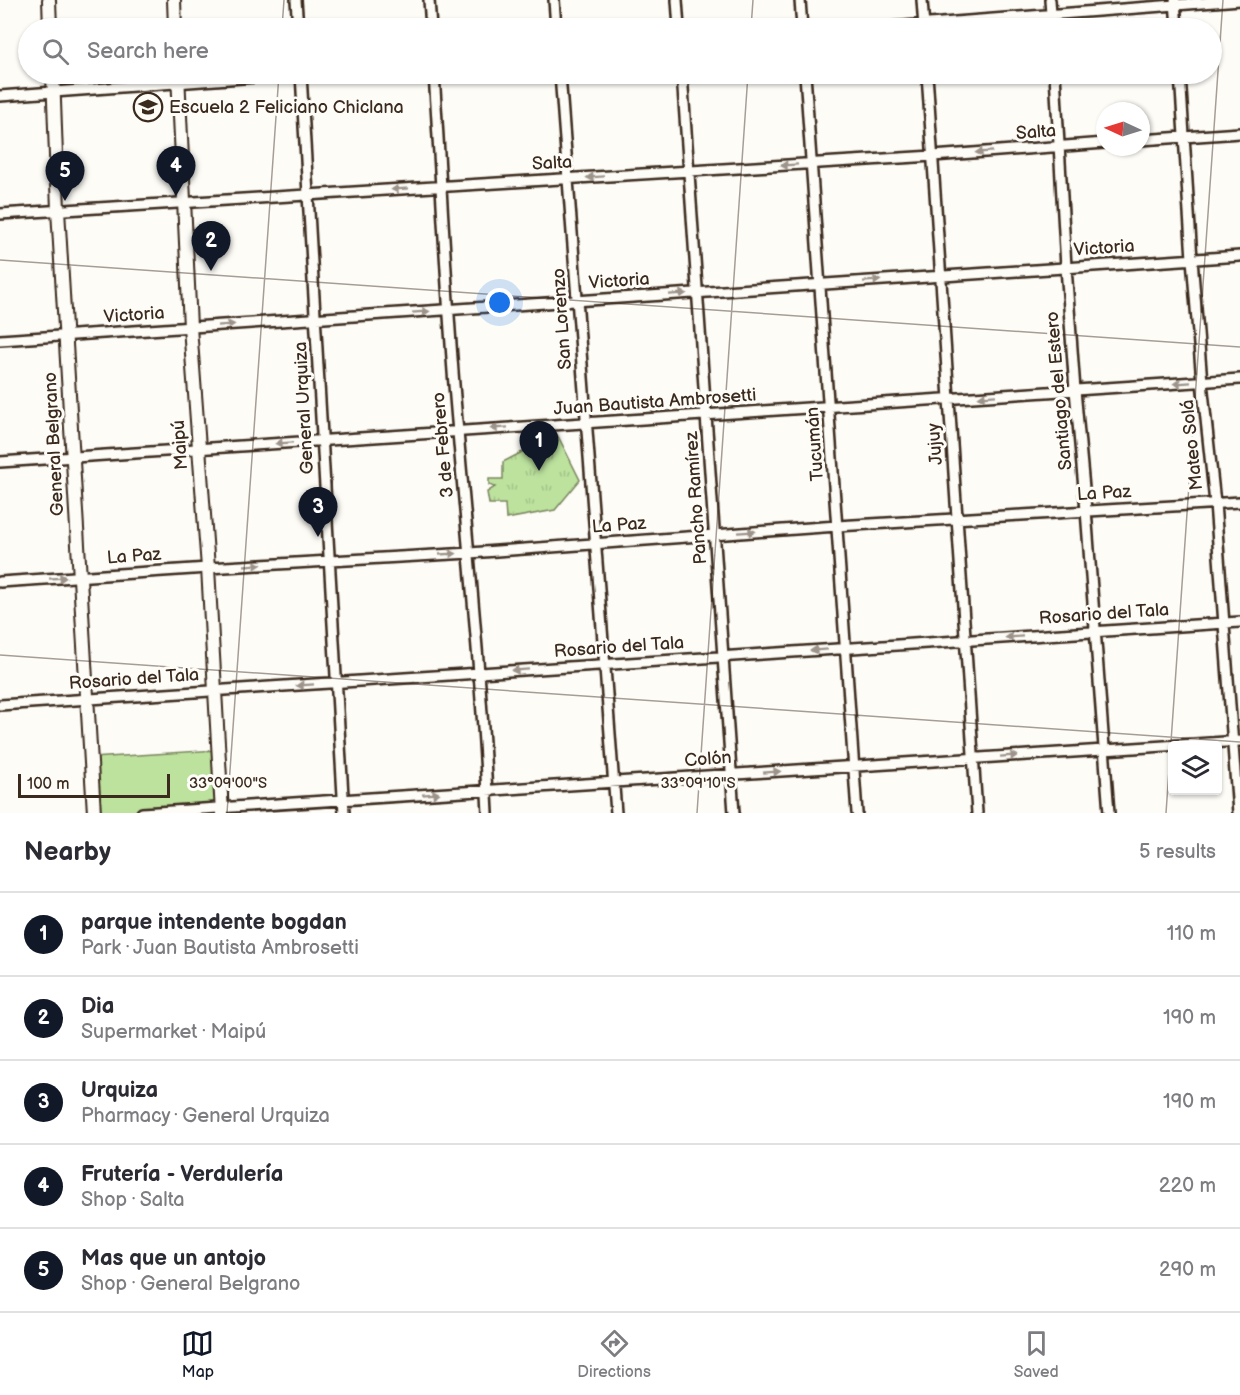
<!DOCTYPE html>
<html lang="en">
<head>
<meta charset="utf-8">
<style>
  :root { --surface:#fff; --page:#f7f7f7; --text:#2b2b33; --muted:#7c7c81; --line:#e1e1e2; --accent:#111827 }
  body { margin:0; font-family:"Balsamiq Sans",sans-serif; background:var(--page); color:var(--text) }
  .controls { position:absolute; right:18px; bottom:18px; display:grid; overflow:hidden; border-radius:6px; box-shadow:0 2px 4px #0004 }
  .controls button { width:54px; height:54px; display:grid; place-items:center; padding:0; border:0; border-bottom:2px solid var(--line); background:var(--surface); color:var(--text); font:30px sans-serif }
  .compass { position:absolute; left:1096px; top:102px; width:54px; height:54px; border-radius:50%; background:var(--surface); box-shadow:0 2px 4px #0004; rotate:274deg }
  .scale { position:absolute; left:18px; bottom:15px; width:152px; box-sizing:border-box; padding-left:6px; border:3px solid #3b2a1e; border-top:0; font-size:16px; line-height:21px; white-space:nowrap; color:#3b2a1e; -webkit-text-stroke:4px #fdfcf7; paint-order:stroke }
  .you { position:absolute; left:500px; top:303px; width:21px; height:21px; margin:-15px; border:4px solid #fff; border-radius:50%; background:#1a73e8; box-shadow:0 0 0 9px #1a73e833 }
  .badge { display:grid; place-items:center; width:39px; height:39px; border-radius:50%; background:var(--accent); color:#fff; font-size:20px; font-weight:700 }
  .pin { position:absolute; translate:-50% -50px; filter:drop-shadow(0 2px 3px #0008) }
  .pin::after { content:''; position:absolute; top:32px; width:21px; height:18px; background:inherit; clip-path:polygon(0 0,100% 0,50% 100%) }
  .list { margin:0; padding:0; list-style:none }
  h2 { display:flex; justify-content:space-between; align-items:center; height:78px; margin:0; padding:0 24px; font-size:26px }
  h2 small { font-size:20px; font-weight:400; color:var(--muted) }
  .list li { display:grid; grid-template-columns:39px 1fr auto; gap:18px; align-items:center; box-sizing:border-box; height:84px; padding:0 24px; border-top:2px solid var(--line) }
  .list b { display:block; font-size:22px; white-space:nowrap }
  .list p { margin:0; font-size:20px; white-space:nowrap; color:var(--muted) }
  .list em { font-size:20px; font-style:normal; color:var(--muted) }
  .icon { flex:none; width:33px; height:33px; fill:none; stroke:currentColor; stroke-width:2; stroke-linecap:round; stroke-linejoin:round }
  .map { position:relative; flex:none; width:1240px; height:813px; overflow:hidden }
  .search { position:absolute; background:var(--surface); box-shadow:0 2px 4px #0004; left:18px; right:18px; top:18px; height:66px; display:flex; align-items:center; gap:15px; box-sizing:border-box; padding:0 21px; border-radius:33px; color:var(--muted); font-size:22px }
  .sheet { height:498px; background:var(--surface) }
  nav { display:flex; justify-content:space-around; align-items:center; box-sizing:border-box; height:84px; border-top:2px solid var(--line); background:var(--surface); font-size:16px; color:var(--muted) }
  nav a { display:grid; justify-items:center; gap:3px }
  nav .on { color:var(--accent) }
  .map>svg:first-child { display:block }
  .grass { fill:#bce29e; stroke:#7c865e; stroke-width:1.5 }
  .park { fill:url(#park-tufts); stroke:#7c865e; stroke-width:1.5 }
  .lines { fill:none; stroke-linecap:round; stroke-linejoin:round }
  .street-casing { stroke:#3b2a1e; stroke-width:14 }
  .secondary-casing { stroke:#3b2a1e; stroke-width:16 }
  .street { stroke:#fdfcf7; stroke-width:9 }
  .secondary { stroke:#fdfcf7; stroke-width:12 }
  .oneway { fill:#9c938a }
  .ticks { fill:none; stroke:#3b2a1e; stroke-width:1.5; stroke-opacity:0.45 }
  .labels { text-anchor:middle; dominant-baseline:central; stroke-width:6; stroke-linejoin:round; paint-order:stroke }
  .poi-label { font-size:18px; fill:#3b2a1e; stroke:#fdfcf7; text-anchor:start }
  .street-label { font-size:18px; fill:#3b2a1e; stroke:#fdfcf7 }
  .ticks-label { font-size:15px; text-anchor:middle; fill:#3b2a1e; stroke:#fdfcf7; stroke-width:6; stroke-linejoin:round; paint-order:stroke }
</style>
</head>
<body>
<div class="map">
<svg width="1240" height="813" viewBox="0 0 1240 813">
  <defs>
    <pattern id="park-tufts" width="24" height="20" patternUnits="userSpaceOnUse" patternTransform="scale(1.5)"><rect width="24" height="20" fill="#bce29e"/><path d="M3 7l-1-3M5 7V3M7 7l1-3M15 17l-1-3M17 17v-4M19 17l1-3" fill="none" stroke="#a2c288"/></pattern>
  </defs>
  <rect width="100%" height="100%" fill="#fdfcf7"/>
  <filter id="ink" filterUnits="userSpaceOnUse"><feTurbulence type="fractalNoise" baseFrequency=".0167" numOctaves="2"/><feDisplacementMap in="SourceGraphic" scale="12" xChannelSelector="R" yChannelSelector="G"/><feConvolveMatrix kernelMatrix="1 2 1 2 8 2 1 2 1" color-interpolation-filters="sRGB"/></filter>
  <g filter="url(#ink)">
    <path class="grass" d="M 217,750 L 221,807 L 131,813 L 95,813 L 92,758 Z"/>
    <path class="park" d="M 557,434 L 580,480 L 555,510 L 506,519 L 505,504 L 489,504 L 487,492 L 495,487 L 489,485 L 489,479 L 503,479 L 503,462 Z"/>
    <g class="lines">
      <g class="street-casing">
        <path id="street" d="M 296,0 L 298,28
          M 429,0 L 431,28
          M 554,0 L 556,28
          M 677,0 L 679,28
          M 800,0 L 802,28
          M 922,0 L 924,28
          M 1050,0 L 1052,28
          M 1175,1 L 1177,28
          M 878,28 L 1240,0
          M 301,74 L 344,813
          M 434,74 C 442,193 447,313 458,432 C 469,559 482,686 488,813
          M 560,74 L 616,813
          M 682,74 L 734,813
          M 805,74 L 857,813
          M 927,74 L 977,813
          M 1055,74 L 1066,267 L 1075,390 L 1086,510 L 1109,813
          M 1180,74 L 1192,259 L 1202,382 L 1215,503 L 1238,813
          M 0,96 L 295,74
          M 1141,140 L 1240,133
          M 0,214 L 933,156 L 1105,143
          M 0,340 L 1240,256
          M 0,462 L 1240,379
          M 0,582 L 208,568 L 470,553 L 837,526 L 1240,502
          M 0,705 L 1240,622
          M 142,813 L 1240,741"/>
      </g>
      <g class="secondary-casing">
        <path id="secondary" d="M 49,0 L 50,28
          M 174,0 L 175,28
          M 53,74 L 58,210 L 94,813
          M 178,74 L 190,327 L 208,568 L 222,813"/>
      </g>
      <use href="#street" class="street"/>
      <use href="#secondary" class="secondary"/>
    </g>
    <defs><path id="oneway-solid" d="M-6-.8H1V-3.2L6.5 0L1 3.2V.8H-6Z" transform="scale(1.5)"/></defs>
    <g class="oneway">
      <use href="#oneway-solid" transform="translate(984 152) rotate(176)"/>
      <use href="#oneway-solid" transform="translate(789 165) rotate(176)"/>
      <use href="#oneway-solid" transform="translate(595 177) rotate(176)"/>
      <use href="#oneway-solid" transform="translate(400 189) rotate(176)"/>
      <use href="#oneway-solid" transform="translate(872 281) rotate(-4)"/>
      <use href="#oneway-solid" transform="translate(678 294) rotate(-4)"/>
      <use href="#oneway-solid" transform="translate(421 312) rotate(-4)"/>
      <use href="#oneway-solid" transform="translate(226 325) rotate(-4)"/>
      <use href="#oneway-solid" transform="translate(1182 383) rotate(176)"/>
      <use href="#oneway-solid" transform="translate(987 396) rotate(176)"/>
      <use href="#oneway-solid" transform="translate(499 428) rotate(176)"/>
      <use href="#oneway-solid" transform="translate(284 443) rotate(176)"/>
      <use href="#oneway-solid" transform="translate(747 532) rotate(-4)"/>
      <use href="#oneway-solid" transform="translate(448 554) rotate(-3)"/>
      <use href="#oneway-solid" transform="translate(253 565) rotate(-3)"/>
      <use href="#oneway-solid" transform="translate(58 578) rotate(-4)"/>
      <use href="#oneway-solid" transform="translate(1014 637) rotate(176)"/>
      <use href="#oneway-solid" transform="translate(819 650) rotate(176)"/>
      <use href="#oneway-solid" transform="translate(520 670) rotate(176)"/>
      <use href="#oneway-solid" transform="translate(305 685) rotate(176)"/>
      <use href="#oneway-solid" transform="translate(1009 756) rotate(-4)"/>
      <use href="#oneway-solid" transform="translate(772 772) rotate(-4)"/>
      <use href="#oneway-solid" transform="translate(431 794) rotate(-4)"/>
    </g>
  </g>
  <path class="ticks" d="M 282,28 L 284,0M 751,28 L 753,0M 0,260 L 1240,347M 0,655 L 1240,742M 227,813 L 279,74M 697,813 L 748,74M 1166,813 L 1223,0"/>
  <defs>
    <g id="school-ring" transform="scale(1.5)"><circle r="9.5" fill="#fdfcf7" stroke="#3b2a1e" stroke-width="1.5"/><path d="M0-5L7-2L0 1L-7-2ZM-4 1L0 2.5L4 1V4Q0 6-4 4Z" fill="#3b2a1e"/></g>
  </defs>
  <g fill-rule="evenodd">
    <use href="#school-ring" x="148" y="107"/>
  </g>
  <g class="labels">
    <g class="poi-label">
      <text x="169" y="107">Escuela 2 Feliciano Chiclana</text>
    </g>
    <g class="street-label">
      <text transform="translate(1036 132) rotate(-4)">Salta</text>
      <text transform="translate(552 163) rotate(-3)">Salta</text>
      <text transform="translate(1104 248) rotate(-4)">Victoria</text>
      <text transform="translate(619 281) rotate(-4)">Victoria</text>
      <text transform="translate(134 315) rotate(-4)">Victoria</text>
      <text transform="translate(562 319) rotate(-94)">San Lorenzo</text>
      <text transform="translate(1059 391) rotate(-95)">Santiago del Estero</text>
      <text transform="translate(655 402) rotate(-4)">Juan Bautista Ambrosetti</text>
      <text transform="translate(304 408) rotate(-93)">General Urquiza</text>
      <text transform="translate(54 444) rotate(-93)">General Belgrano</text>
      <text transform="translate(815 444) rotate(-94)">Tucumán</text>
      <text transform="translate(935 444) rotate(-94)">Jujuy</text>
      <text transform="translate(180 445) rotate(-94)">Maipú</text>
      <text transform="translate(443 445) rotate(-95)">3 de Febrero</text>
      <text transform="translate(1192 445) rotate(-96)">Mateo Solá</text>
      <text transform="translate(1104 493) rotate(-3)">La Paz</text>
      <text transform="translate(696 498) rotate(-94)">Pancho Ramírez</text>
      <text transform="translate(619 525) rotate(-4)">La Paz</text>
      <text transform="translate(134 556) rotate(-4)">La Paz</text>
      <text transform="translate(1104 614) rotate(-4)">Rosario del Tala</text>
      <text transform="translate(619 647) rotate(-4)">Rosario del Tala</text>
      <text transform="translate(134 679) rotate(-4)">Rosario del Tala</text>
      <text transform="translate(708 759) rotate(-4)">Colón</text>
    </g>
  </g>
  <g class="ticks-label">
    <text x="228" y="788">33°09'00"S</text>
    <text x="698" y="788">33°09'10"S</text>
  </g>
</svg>
<div class="controls">
<button><svg class="icon" aria-label="layers" viewBox="0 0 24 24"><path d="M12 4l9 5-9 5-9-5zM3 14l9 5 9-5"/></svg></button>
</div>
<svg class="compass" viewBox="-18 -18 36 36"><path d="M0-13l5 13h-10z" fill="#e53935"/><path d="M0 13l5-13h-10z" fill="#7c7c81"/></svg>
<div class="scale">100 m</div>
<div class="you"></div>
<div class="pin badge" style="left:539px;top:471px">1</div>
<div class="pin badge" style="left:211px;top:271px">2</div>
<div class="pin badge" style="left:318px;top:537px">3</div>
<div class="pin badge" style="left:176px;top:196px">4</div>
<div class="pin badge" style="left:65px;top:201px">5</div>
<div class="search"><svg class="icon" aria-label="search" viewBox="0 0 24 24"><circle cx="10" cy="10" r="6"/><path d="M15 15l6 6"/></svg>Search here</div>
</div>
<section class="sheet">
<h2>Nearby<small>5 results</small></h2>
<ul class="list">
<li><span class="badge">1</span><div><b>parque intendente bogdan</b><p>Park · Juan Bautista Ambrosetti</p></div><em>110 m</em></li>
<li><span class="badge">2</span><div><b>Dia</b><p>Supermarket · Maipú</p></div><em>190 m</em></li>
<li><span class="badge">3</span><div><b>Urquiza</b><p>Pharmacy · General Urquiza</p></div><em>190 m</em></li>
<li><span class="badge">4</span><div><b>Frutería - Verdulería</b><p>Shop · Salta</p></div><em>220 m</em></li>
<li><span class="badge">5</span><div><b>Mas que un antojo</b><p>Shop · General Belgrano</p></div><em>290 m</em></li>
</ul>
</section>
<nav>
<a class="on"><svg class="icon" aria-label="map" viewBox="0 0 24 24"><path d="M3 6l6-2 6 2 6-2v14l-6 2-6-2-6 2zM9 4v14M15 6v14"/></svg>Map</a>
<a><svg class="icon" aria-label="directions" viewBox="0 0 24 24"><path d="M12 3l9 9-9 9-9-9zM9 14v-3h6M13 9l2 2-2 2"/></svg>Directions</a>
<a><svg class="icon" aria-label="saved" viewBox="0 0 24 24"><path d="M7 4h10v16l-5-4-5 4z"/></svg>Saved</a>
</nav>
</body>
</html>
